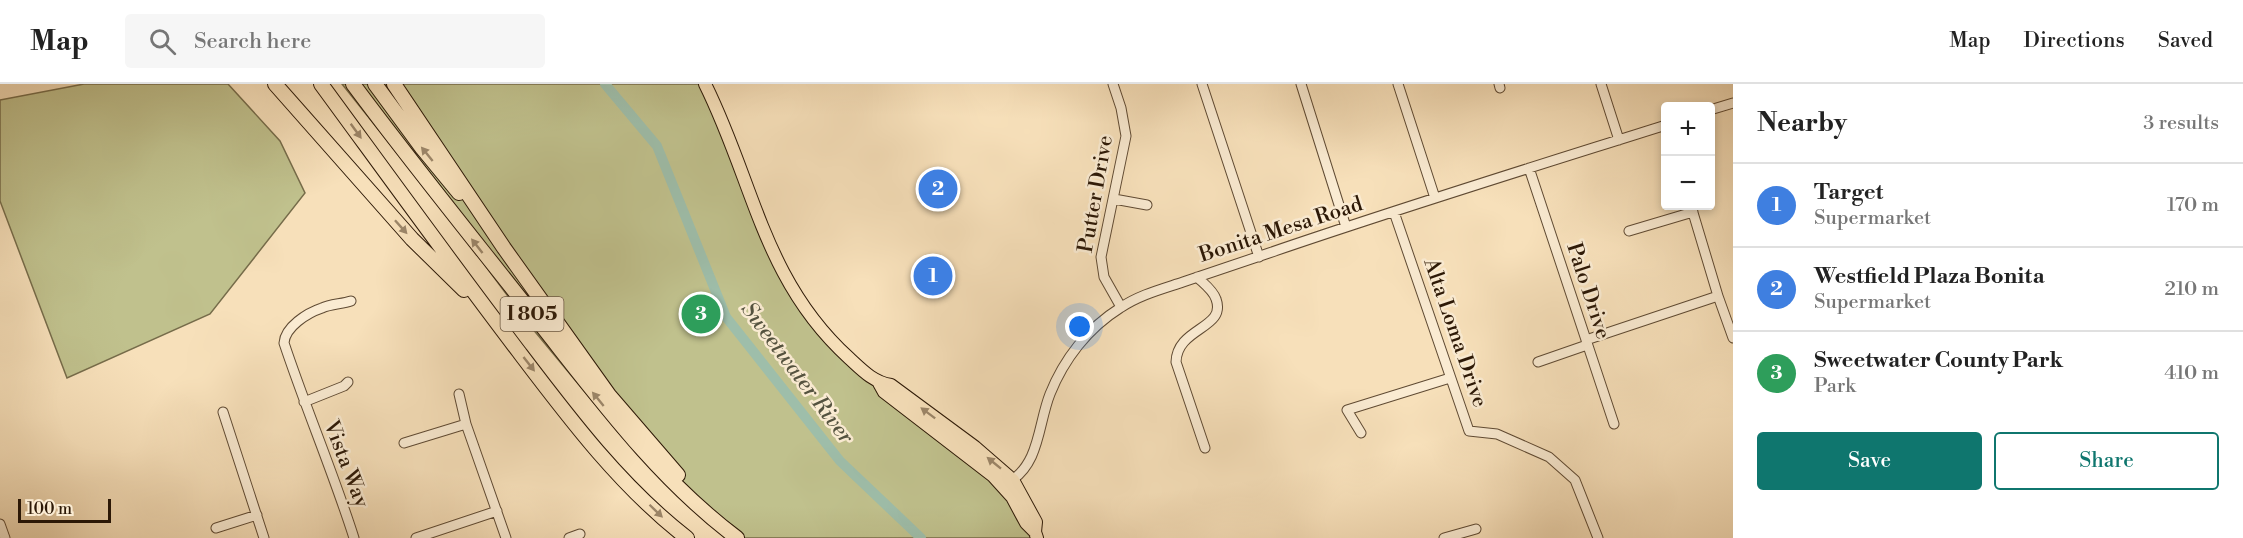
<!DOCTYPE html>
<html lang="en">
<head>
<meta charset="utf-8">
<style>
  :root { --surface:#fff; --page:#f6f6f6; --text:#222; --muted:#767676; --line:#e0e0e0; --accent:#0f766e }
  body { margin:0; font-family:"Libre Bodoni",serif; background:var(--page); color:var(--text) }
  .controls { position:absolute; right:18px; top:18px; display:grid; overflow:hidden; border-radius:6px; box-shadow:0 3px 9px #0003 }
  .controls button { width:54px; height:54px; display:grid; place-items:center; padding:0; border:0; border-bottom:2px solid var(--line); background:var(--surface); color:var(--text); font:30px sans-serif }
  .scale { position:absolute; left:18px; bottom:15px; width:93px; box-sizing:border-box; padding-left:6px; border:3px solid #2c1806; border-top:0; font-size:16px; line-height:21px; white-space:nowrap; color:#2c1806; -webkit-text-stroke:4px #faebd2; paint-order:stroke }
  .you { position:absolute; left:1080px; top:243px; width:21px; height:21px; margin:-15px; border:4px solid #fff; border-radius:50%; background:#1a73e8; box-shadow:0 0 0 9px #1a73e833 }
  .badge { display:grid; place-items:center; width:39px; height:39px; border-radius:50%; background:var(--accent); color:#fff; font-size:20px; font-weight:700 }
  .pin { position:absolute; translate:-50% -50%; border:3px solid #fff; box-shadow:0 2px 6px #0006 }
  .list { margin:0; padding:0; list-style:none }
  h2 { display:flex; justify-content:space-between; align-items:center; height:78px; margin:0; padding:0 24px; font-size:26px }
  h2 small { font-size:20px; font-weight:400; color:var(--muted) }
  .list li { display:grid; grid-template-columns:39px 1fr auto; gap:18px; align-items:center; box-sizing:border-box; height:84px; padding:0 24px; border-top:2px solid var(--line) }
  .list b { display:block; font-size:22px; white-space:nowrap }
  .list p { margin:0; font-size:20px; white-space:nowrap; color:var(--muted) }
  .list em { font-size:20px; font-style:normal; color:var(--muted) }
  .actions { display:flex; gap:12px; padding:18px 24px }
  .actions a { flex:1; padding:14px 0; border:2px solid var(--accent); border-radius:6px; text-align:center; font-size:21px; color:var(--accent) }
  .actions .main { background:var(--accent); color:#fff }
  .icon { flex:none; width:33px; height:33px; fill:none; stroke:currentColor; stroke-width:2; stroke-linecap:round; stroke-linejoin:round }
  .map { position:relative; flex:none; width:1733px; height:454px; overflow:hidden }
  header { display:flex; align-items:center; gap:36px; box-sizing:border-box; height:84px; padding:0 30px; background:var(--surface); border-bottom:2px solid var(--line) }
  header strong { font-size:28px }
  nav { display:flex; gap:33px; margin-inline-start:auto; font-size:21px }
  .search { width:420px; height:54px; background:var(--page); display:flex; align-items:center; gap:15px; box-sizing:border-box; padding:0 21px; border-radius:6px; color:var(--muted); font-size:22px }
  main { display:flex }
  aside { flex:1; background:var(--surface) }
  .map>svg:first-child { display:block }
  .green { fill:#c0c18d; stroke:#766c4a; stroke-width:1.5 }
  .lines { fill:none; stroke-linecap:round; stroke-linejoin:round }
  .river { stroke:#9ebeaa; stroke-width:10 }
  .minor-casing { stroke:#5f4a33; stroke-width:11 }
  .major-casing { stroke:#2c1806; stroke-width:14 }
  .highway-casing { stroke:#2c1806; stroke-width:16 }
  .minor { stroke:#faebd2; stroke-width:9 }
  .major { stroke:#f7e0ba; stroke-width:12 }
  .highway { stroke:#f7e0ba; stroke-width:14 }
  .oneway { fill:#9c8669 }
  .labels { text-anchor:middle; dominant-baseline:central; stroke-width:5; stroke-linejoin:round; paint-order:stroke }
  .shield { fill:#faebd2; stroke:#6a5743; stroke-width:1.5 }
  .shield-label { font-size:20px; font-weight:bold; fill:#2c1806 }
  .street-label { font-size:21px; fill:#2c1806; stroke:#faebd2 }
  .water-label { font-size:22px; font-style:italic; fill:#54523f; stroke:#faebd2 }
</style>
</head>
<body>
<header>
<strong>Map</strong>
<div class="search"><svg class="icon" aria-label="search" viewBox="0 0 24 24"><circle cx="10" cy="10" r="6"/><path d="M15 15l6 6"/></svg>Search here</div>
<nav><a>Map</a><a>Directions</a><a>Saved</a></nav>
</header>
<main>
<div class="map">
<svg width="1733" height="454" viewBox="0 0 1733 454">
  <rect width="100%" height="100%" fill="#f7e0ba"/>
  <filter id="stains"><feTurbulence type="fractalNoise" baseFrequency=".00333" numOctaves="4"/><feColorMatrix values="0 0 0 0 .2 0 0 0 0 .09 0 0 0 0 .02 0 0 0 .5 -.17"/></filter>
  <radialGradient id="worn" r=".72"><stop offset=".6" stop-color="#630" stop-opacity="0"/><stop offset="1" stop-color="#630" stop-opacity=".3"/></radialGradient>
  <path class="green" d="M 84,0 L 228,0 L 280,57 L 305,109 L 210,230 L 67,294 L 0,117 L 0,16 Z
    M 342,0 L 705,0 L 770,162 L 831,257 L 988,379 L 1037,454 L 737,454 L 618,348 L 527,238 L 461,149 Z"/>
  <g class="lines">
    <path class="river" d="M 605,0 L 657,62 L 726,233 L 840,377 L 921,454"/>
    <g class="minor-casing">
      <path id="minor" d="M 1113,0 L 1121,24 L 1126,52 L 1101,173 L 1104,193 L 1121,223
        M 1202,0 L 1259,173
        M 1301,0 L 1346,143
        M 1398,0 L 1435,114
        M 1499,0 L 1500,4
        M 1601,0 L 1619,56
        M 1710,26 L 1733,19
        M 1529,84 L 1614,340
        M 1114,115 L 1147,121
        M 1691,122 L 1718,212 L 1733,254
        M 1394,128 L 1469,347 L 1497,350 L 1549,373 L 1575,396 L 1598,454
        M 1629,147 L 1693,128
        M 1197,193 C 1203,199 1213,206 1216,215 C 1227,245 1177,243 1176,278 L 1205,364
        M 351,217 C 342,220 330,220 322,224 C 307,229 285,243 284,259 C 306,325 333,388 354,454
        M 1586,256 L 1718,212
        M 1538,278 L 1587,261
        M 459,310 L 466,340 L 506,454
        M 304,318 L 344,302 L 348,298
        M 223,328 L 264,454
        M 1361,349 L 1347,326 L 1450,294
        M 404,359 L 466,340
        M 1009,398 C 1040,380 1038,340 1050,310 C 1064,275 1088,244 1120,224 C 1139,211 1162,205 1183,198 C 1212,188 1240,179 1269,169 C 1400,124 1533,83 1666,41
        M 0,440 L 5,454
        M 216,444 L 257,431
        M 416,454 L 497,427
        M 569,454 L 580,450
        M 1444,454 L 1476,445"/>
    </g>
    <g class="major-casing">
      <path id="major" d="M 705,0 C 754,98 763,196 849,274 C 862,286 873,298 891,301 L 975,363 L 1013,396 L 1036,438 L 1035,448 L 1037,454
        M 879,299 L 884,308 L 993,392 L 1012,413 L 1026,439 L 1035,448"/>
    </g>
    <g class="highway-casing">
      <path id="highway" d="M 275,0 L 412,155 L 464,206
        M 321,0 C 387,90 452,180 519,268 C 569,334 621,403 687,454
        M 353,0 C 413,81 476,158 538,237 C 599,314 657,394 737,454
        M 375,0 L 422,64 L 459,109
        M 394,0 L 504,164 L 609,311 L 678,391"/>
    </g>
    <use href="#minor" class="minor"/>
    <use href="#major" class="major"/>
    <use href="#highway" class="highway"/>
  </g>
  <defs><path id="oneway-solid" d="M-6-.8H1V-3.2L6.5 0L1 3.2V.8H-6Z" transform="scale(1.5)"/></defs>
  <g class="oneway">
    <use href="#oneway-solid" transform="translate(356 47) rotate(54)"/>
    <use href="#oneway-solid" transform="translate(427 70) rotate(-129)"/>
    <use href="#oneway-solid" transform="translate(401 143) rotate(48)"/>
    <use href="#oneway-solid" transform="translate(477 162) rotate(-128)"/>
    <use href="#oneway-solid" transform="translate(529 280) rotate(52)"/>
    <use href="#oneway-solid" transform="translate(598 315) rotate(-129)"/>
    <use href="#oneway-solid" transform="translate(928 329) rotate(-143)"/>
    <use href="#oneway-solid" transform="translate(994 379) rotate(-141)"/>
    <use href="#oneway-solid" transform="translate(656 427) rotate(44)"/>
  </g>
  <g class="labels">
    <rect class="shield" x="500.5" y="213" width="63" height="34" rx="4.5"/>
    <g class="shield-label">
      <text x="532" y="230">I 805</text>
    </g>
    <g class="street-label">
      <text transform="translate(1096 110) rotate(-80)">Putter Drive</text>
      <text transform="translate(1281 146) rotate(-18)">Bonita Mesa Road</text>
      <text transform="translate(1588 207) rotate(72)">Palo Drive</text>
      <text transform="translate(1455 249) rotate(71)">Alta Loma Drive</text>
      <text transform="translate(346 380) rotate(69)">Vista Way</text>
    </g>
    <g class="water-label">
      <text transform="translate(797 289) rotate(53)">Sweetwater River</text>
    </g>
  </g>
  <rect width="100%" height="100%" filter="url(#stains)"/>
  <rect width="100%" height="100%" fill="url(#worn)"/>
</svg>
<div class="controls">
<button>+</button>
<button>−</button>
</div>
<div class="scale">100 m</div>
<div class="you"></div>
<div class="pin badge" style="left:933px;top:192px;background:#3f7fe0">1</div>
<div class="pin badge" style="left:938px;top:105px;background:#3f7fe0">2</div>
<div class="pin badge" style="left:701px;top:230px;background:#2e9e5b">3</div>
</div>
<aside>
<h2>Nearby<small>3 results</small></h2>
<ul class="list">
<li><span class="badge" style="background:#3f7fe0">1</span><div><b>Target</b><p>Supermarket</p></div><em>170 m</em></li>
<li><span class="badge" style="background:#3f7fe0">2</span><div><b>Westfield Plaza Bonita</b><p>Supermarket</p></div><em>210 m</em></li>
<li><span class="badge" style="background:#2e9e5b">3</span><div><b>Sweetwater County Park</b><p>Park</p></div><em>410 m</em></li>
</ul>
<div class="actions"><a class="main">Save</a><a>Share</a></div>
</aside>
</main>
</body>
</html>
